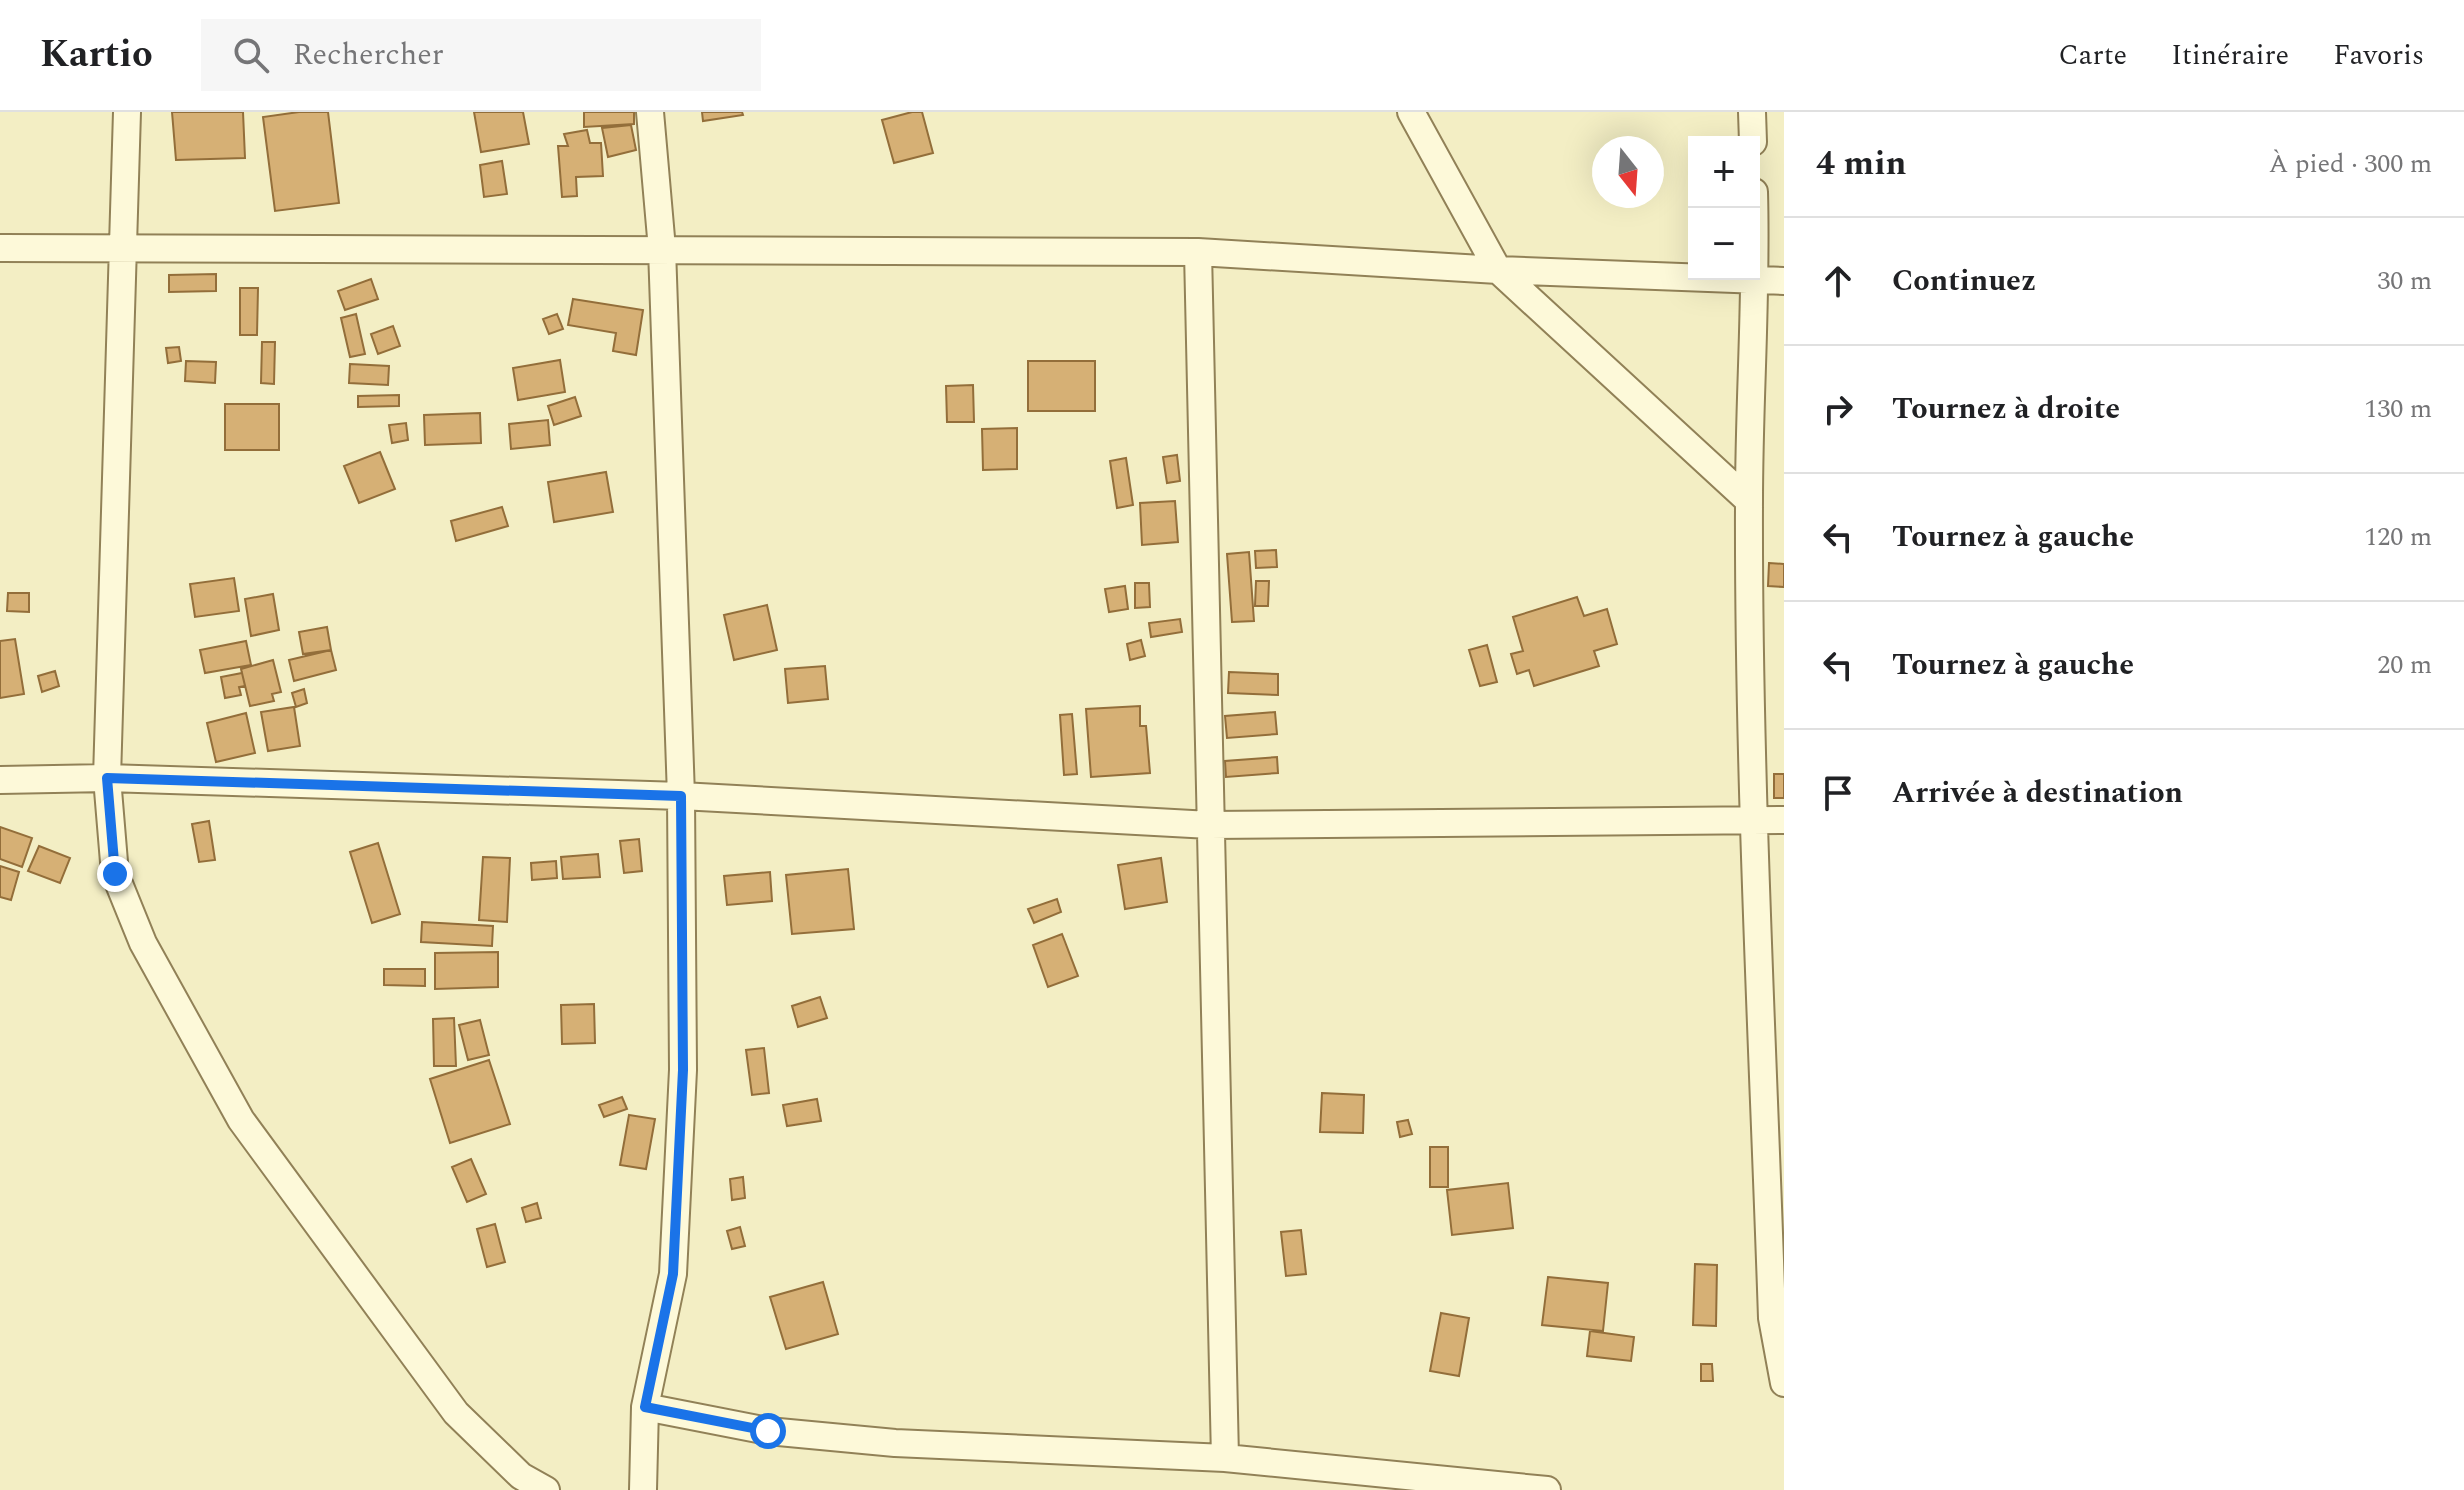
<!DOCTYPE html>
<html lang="fr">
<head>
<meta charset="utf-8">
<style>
  :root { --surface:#fff; --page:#f6f6f6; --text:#202124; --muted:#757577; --line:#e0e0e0 }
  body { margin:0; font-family:Spectral,serif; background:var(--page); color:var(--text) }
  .controls { position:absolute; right:24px; top:24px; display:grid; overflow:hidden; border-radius:0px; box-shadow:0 8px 32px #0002 }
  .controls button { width:72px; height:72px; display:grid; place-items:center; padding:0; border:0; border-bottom:2px solid var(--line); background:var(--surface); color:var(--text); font:40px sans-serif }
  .compass { position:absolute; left:1592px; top:24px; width:72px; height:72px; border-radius:50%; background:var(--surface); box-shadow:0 8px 32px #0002; rotate:163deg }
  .stop { position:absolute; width:24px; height:24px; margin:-18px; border:6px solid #1a73e8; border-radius:50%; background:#fff }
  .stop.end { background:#1a73e8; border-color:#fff; box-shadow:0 2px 8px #0008 }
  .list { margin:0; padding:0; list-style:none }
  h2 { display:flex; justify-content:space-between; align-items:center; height:104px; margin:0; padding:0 32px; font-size:34px }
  h2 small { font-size:26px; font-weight:400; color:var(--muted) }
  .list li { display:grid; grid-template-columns:52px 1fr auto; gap:24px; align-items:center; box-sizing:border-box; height:128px; padding:0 32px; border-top:2px solid var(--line) }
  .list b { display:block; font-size:30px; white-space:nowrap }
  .list em { font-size:26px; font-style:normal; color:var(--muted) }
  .icon { flex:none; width:44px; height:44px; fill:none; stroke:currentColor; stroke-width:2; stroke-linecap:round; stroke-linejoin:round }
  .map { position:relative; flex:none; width:1784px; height:1378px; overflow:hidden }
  header { display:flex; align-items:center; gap:48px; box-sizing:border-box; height:112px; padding:0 40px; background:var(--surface); border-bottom:2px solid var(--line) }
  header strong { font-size:38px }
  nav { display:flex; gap:44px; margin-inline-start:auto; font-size:28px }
  .search { width:560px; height:72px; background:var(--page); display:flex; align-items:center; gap:20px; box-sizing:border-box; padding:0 28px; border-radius:0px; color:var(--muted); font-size:30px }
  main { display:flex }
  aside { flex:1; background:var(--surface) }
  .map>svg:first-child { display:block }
  .building { fill:#d6b075; stroke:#936e3a; stroke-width:2 }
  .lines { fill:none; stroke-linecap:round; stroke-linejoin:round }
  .minor-casing { stroke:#918157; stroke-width:30 }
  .minor { stroke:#fdf9d9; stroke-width:26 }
  .route { stroke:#1a73e8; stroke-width:10 }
</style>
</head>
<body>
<header>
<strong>Kartio</strong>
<div class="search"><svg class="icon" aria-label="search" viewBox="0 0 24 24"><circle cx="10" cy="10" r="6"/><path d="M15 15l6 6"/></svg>Rechercher</div>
<nav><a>Carte</a><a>Itinéraire</a><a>Favoris</a></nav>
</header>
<main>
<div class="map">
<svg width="1784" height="1378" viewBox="0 0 1784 1378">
  <rect width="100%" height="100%" fill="#f3eec4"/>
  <path class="building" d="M 172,0 L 243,0 L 245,46 L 176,48 Z
    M 299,0 L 328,0 L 339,91 L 275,99 L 263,5 Z
    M 474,0 L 523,0 L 529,32 L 481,40 Z
    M 584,0 L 634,0 L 634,12 L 584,15 Z
    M 702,0 L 742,0 L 743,3 L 703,9 Z
    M 912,0 L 922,0 L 933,41 L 894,51 L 882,8 Z
    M 631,13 L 636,38 L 608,45 L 602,16 Z
    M 587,18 L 590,31 L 601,31 L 603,64 L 576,65 L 577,84 L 562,85 L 558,34 L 568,34 L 564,22 Z
    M 502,49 L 507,82 L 484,85 L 480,53 Z
    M 216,162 L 216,179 L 169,180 L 169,163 Z
    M 371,167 L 378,187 L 345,198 L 338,179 Z
    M 240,176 L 258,176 L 257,223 L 240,223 Z
    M 573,187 L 643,198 L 636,243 L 613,239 L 616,221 L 568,213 Z
    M 356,202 L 365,242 L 350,245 L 341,206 Z
    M 557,202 L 563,217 L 549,222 L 543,207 Z
    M 393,214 L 400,234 L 378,242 L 371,222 Z
    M 262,230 L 275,230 L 274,272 L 261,271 Z
    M 179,235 L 181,249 L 168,251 L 166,236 Z
    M 560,248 L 565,280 L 518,288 L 513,256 Z
    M 186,249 L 216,250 L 215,271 L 185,269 Z
    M 1028,249 L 1095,249 L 1095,299 L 1028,299 Z
    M 350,252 L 389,254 L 388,273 L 349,271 Z
    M 973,273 L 974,310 L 947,310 L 946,274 Z
    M 399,283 L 399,294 L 358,295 L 358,284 Z
    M 575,285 L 581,304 L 554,313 L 548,294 Z
    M 225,292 L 279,292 L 279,338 L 225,338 Z
    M 480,301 L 481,331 L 425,333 L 424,303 Z
    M 548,308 L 550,333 L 511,337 L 509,312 Z
    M 406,311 L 408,328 L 392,331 L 389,313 Z
    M 1017,316 L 1017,357 L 983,358 L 982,317 Z
    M 380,340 L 395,377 L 359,391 L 344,354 Z
    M 1177,343 L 1180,369 L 1167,371 L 1163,345 Z
    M 1126,346 L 1133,393 L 1117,396 L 1110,349 Z
    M 606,360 L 613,400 L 554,410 L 548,370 Z
    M 1175,389 L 1178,430 L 1142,433 L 1140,391 Z
    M 502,395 L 508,414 L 456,429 L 451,409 Z
    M 1276,438 L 1277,455 L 1256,456 L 1255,439 Z
    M 1249,440 L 1254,509 L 1232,510 L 1227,442 Z
    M 1769,451 L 1784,452 L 1784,475 L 1768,474 Z
    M 234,466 L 239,499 L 195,505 L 190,472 Z
    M 1256,469 L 1269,469 L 1268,494 L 1255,494 Z
    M 1135,471 L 1149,471 L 1150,495 L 1135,496 Z
    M 1125,474 L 1128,497 L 1109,500 L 1105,477 Z
    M 8,481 L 29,481 L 29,500 L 7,499 Z
    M 273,482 L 279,518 L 251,524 L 245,487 Z
    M 1577,485 L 1584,504 L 1607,497 L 1617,532 L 1594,539 L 1599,554 L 1534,574 L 1529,558 L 1517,562 L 1511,542 L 1523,539 L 1513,505 Z
    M 767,493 L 777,538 L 734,548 L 724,503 Z
    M 1180,507 L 1182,520 L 1151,525 L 1149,511 Z
    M 327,515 L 331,538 L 303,542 L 299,520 Z
    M 15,527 L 24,582 L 0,586 L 0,529 Z
    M 1141,528 L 1145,544 L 1130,548 L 1127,532 Z
    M 246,529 L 251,553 L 205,561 L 200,538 Z
    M 1487,533 L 1497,570 L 1480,574 L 1469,538 Z
    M 331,538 L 336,558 L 294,569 L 289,548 Z
    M 273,548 L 281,580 L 272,582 L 274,589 L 250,594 L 241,557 Z
    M 825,554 L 828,587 L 788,591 L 785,557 Z
    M 55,559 L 59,574 L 42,580 L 38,564 Z
    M 1229,560 L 1278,562 L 1278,583 L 1228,581 Z
    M 242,561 L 245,574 L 239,575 L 241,583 L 225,586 L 221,565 Z
    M 304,577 L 307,591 L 296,595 L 292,581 Z
    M 1140,594 L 1140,614 L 1146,614 L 1150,661 L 1091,665 L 1086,597 Z
    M 294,595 L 300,634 L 268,639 L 261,600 Z
    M 1275,600 L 1277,622 L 1227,626 L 1225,604 Z
    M 246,601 L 255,641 L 216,650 L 207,611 Z
    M 1072,602 L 1077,662 L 1064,663 L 1060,603 Z
    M 1277,645 L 1278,661 L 1226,665 L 1225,649 Z
    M 1774,662 L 1784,662 L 1784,686 L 1774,686 Z
    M 209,709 L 215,748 L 199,750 L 192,712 Z
    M 0,715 L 32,726 L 22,755 L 0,747 Z
    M 639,727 L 642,759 L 624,761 L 620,729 Z
    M 378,731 L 400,802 L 372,811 L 350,740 Z
    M 39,734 L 70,746 L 60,771 L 28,759 Z
    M 598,742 L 600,765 L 563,767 L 561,745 Z
    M 483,745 L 510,746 L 507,810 L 479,808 Z
    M 1161,746 L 1167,790 L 1125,797 L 1118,753 Z
    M 556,749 L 557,766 L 532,768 L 531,751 Z
    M 0,754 L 19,760 L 11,788 L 0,785 Z
    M 848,757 L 854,817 L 792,822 L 786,763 Z
    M 770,760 L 772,789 L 727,793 L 724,764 Z
    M 1057,787 L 1061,800 L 1034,811 L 1028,797 Z
    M 422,810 L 493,814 L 492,834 L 421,830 Z
    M 1062,822 L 1078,864 L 1048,875 L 1033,833 Z
    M 498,840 L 498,875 L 435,877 L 435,841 Z
    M 384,857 L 425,857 L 425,874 L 384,873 Z
    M 820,885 L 827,906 L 798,915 L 792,894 Z
    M 594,892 L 595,931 L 562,932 L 561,893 Z
    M 454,906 L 456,954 L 434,954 L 433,907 Z
    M 480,908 L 489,943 L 468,948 L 459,913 Z
    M 764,936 L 769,981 L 752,983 L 746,938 Z
    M 489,948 L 510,1012 L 450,1031 L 430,967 Z
    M 1322,981 L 1364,983 L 1363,1021 L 1320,1020 Z
    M 622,985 L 627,997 L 604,1005 L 599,993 Z
    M 817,987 L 821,1009 L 787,1014 L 783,993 Z
    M 629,1003 L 655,1007 L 646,1057 L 620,1053 Z
    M 1408,1008 L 1412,1022 L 1400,1025 L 1397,1010 Z
    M 1430,1035 L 1448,1035 L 1448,1075 L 1430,1075 Z
    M 471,1047 L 486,1082 L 467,1090 L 452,1055 Z
    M 743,1065 L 745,1086 L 732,1088 L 730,1067 Z
    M 1508,1071 L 1513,1116 L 1452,1123 L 1447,1078 Z
    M 537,1091 L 541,1106 L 526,1110 L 522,1096 Z
    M 495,1112 L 505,1150 L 487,1155 L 477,1117 Z
    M 740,1115 L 745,1134 L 732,1137 L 727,1119 Z
    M 1301,1118 L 1306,1162 L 1286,1164 L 1281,1120 Z
    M 1695,1152 L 1717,1153 L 1716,1214 L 1693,1213 Z
    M 1548,1165 L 1608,1171 L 1603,1219 L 1542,1213 Z
    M 823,1170 L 838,1222 L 786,1237 L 770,1185 Z
    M 1441,1201 L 1469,1206 L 1459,1264 L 1430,1259 Z
    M 1590,1219 L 1634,1225 L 1631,1249 L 1587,1244 Z
    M 1701,1252 L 1712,1252 L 1713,1269 L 1701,1269 Z"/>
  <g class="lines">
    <g class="minor-casing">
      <path id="minor" d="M 127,0 L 107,666 L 115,762 L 143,831 L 241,1008 L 456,1301 L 521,1364 L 546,1378
        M 1411,0 L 1498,158 L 1748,388
        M 1752,0 L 1753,30
        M 1754,80 C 1757,184 1749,286 1749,389 C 1748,661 1763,934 1772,1206 L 1784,1271
        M 0,136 L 1198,140 L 1498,158 L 1784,169
        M 1198,140 L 1225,1346
        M 0,668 L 107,666 L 681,684 L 1210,713 L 1784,708
        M 645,1295 L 768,1319 L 895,1331 L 1225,1346 L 1547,1378
        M 643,1378 L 645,1295 L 673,1162 L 683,958 L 681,684 L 662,137 L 650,0"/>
    </g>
    <use href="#minor" class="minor"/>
  </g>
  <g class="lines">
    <path class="route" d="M 115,762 L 107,666 L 681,684 L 683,958 L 673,1162 L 645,1295 L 768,1319"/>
  </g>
</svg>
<div class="controls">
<button>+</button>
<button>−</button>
</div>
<svg class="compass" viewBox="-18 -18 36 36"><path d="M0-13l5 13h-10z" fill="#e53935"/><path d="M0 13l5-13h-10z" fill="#757577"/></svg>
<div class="stop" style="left:768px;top:1319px"></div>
<div class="stop end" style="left:115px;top:762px"></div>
</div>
<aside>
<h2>4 min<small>À pied · 300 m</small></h2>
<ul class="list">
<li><svg class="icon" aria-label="ahead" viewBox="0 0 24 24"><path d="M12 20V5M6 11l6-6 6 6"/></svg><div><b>Continuez</b></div><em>30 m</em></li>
<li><svg class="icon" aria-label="right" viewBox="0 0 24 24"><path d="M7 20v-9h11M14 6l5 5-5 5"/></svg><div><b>Tournez à droite</b></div><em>130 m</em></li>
<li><svg class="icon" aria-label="left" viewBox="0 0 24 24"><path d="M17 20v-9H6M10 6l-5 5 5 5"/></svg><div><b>Tournez à gauche</b></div><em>120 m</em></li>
<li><svg class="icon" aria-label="left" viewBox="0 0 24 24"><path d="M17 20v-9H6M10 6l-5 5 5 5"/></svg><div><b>Tournez à gauche</b></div><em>20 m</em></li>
<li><svg class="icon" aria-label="arrive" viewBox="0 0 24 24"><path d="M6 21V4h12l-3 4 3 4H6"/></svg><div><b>Arrivée à destination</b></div></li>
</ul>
</aside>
</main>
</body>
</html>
